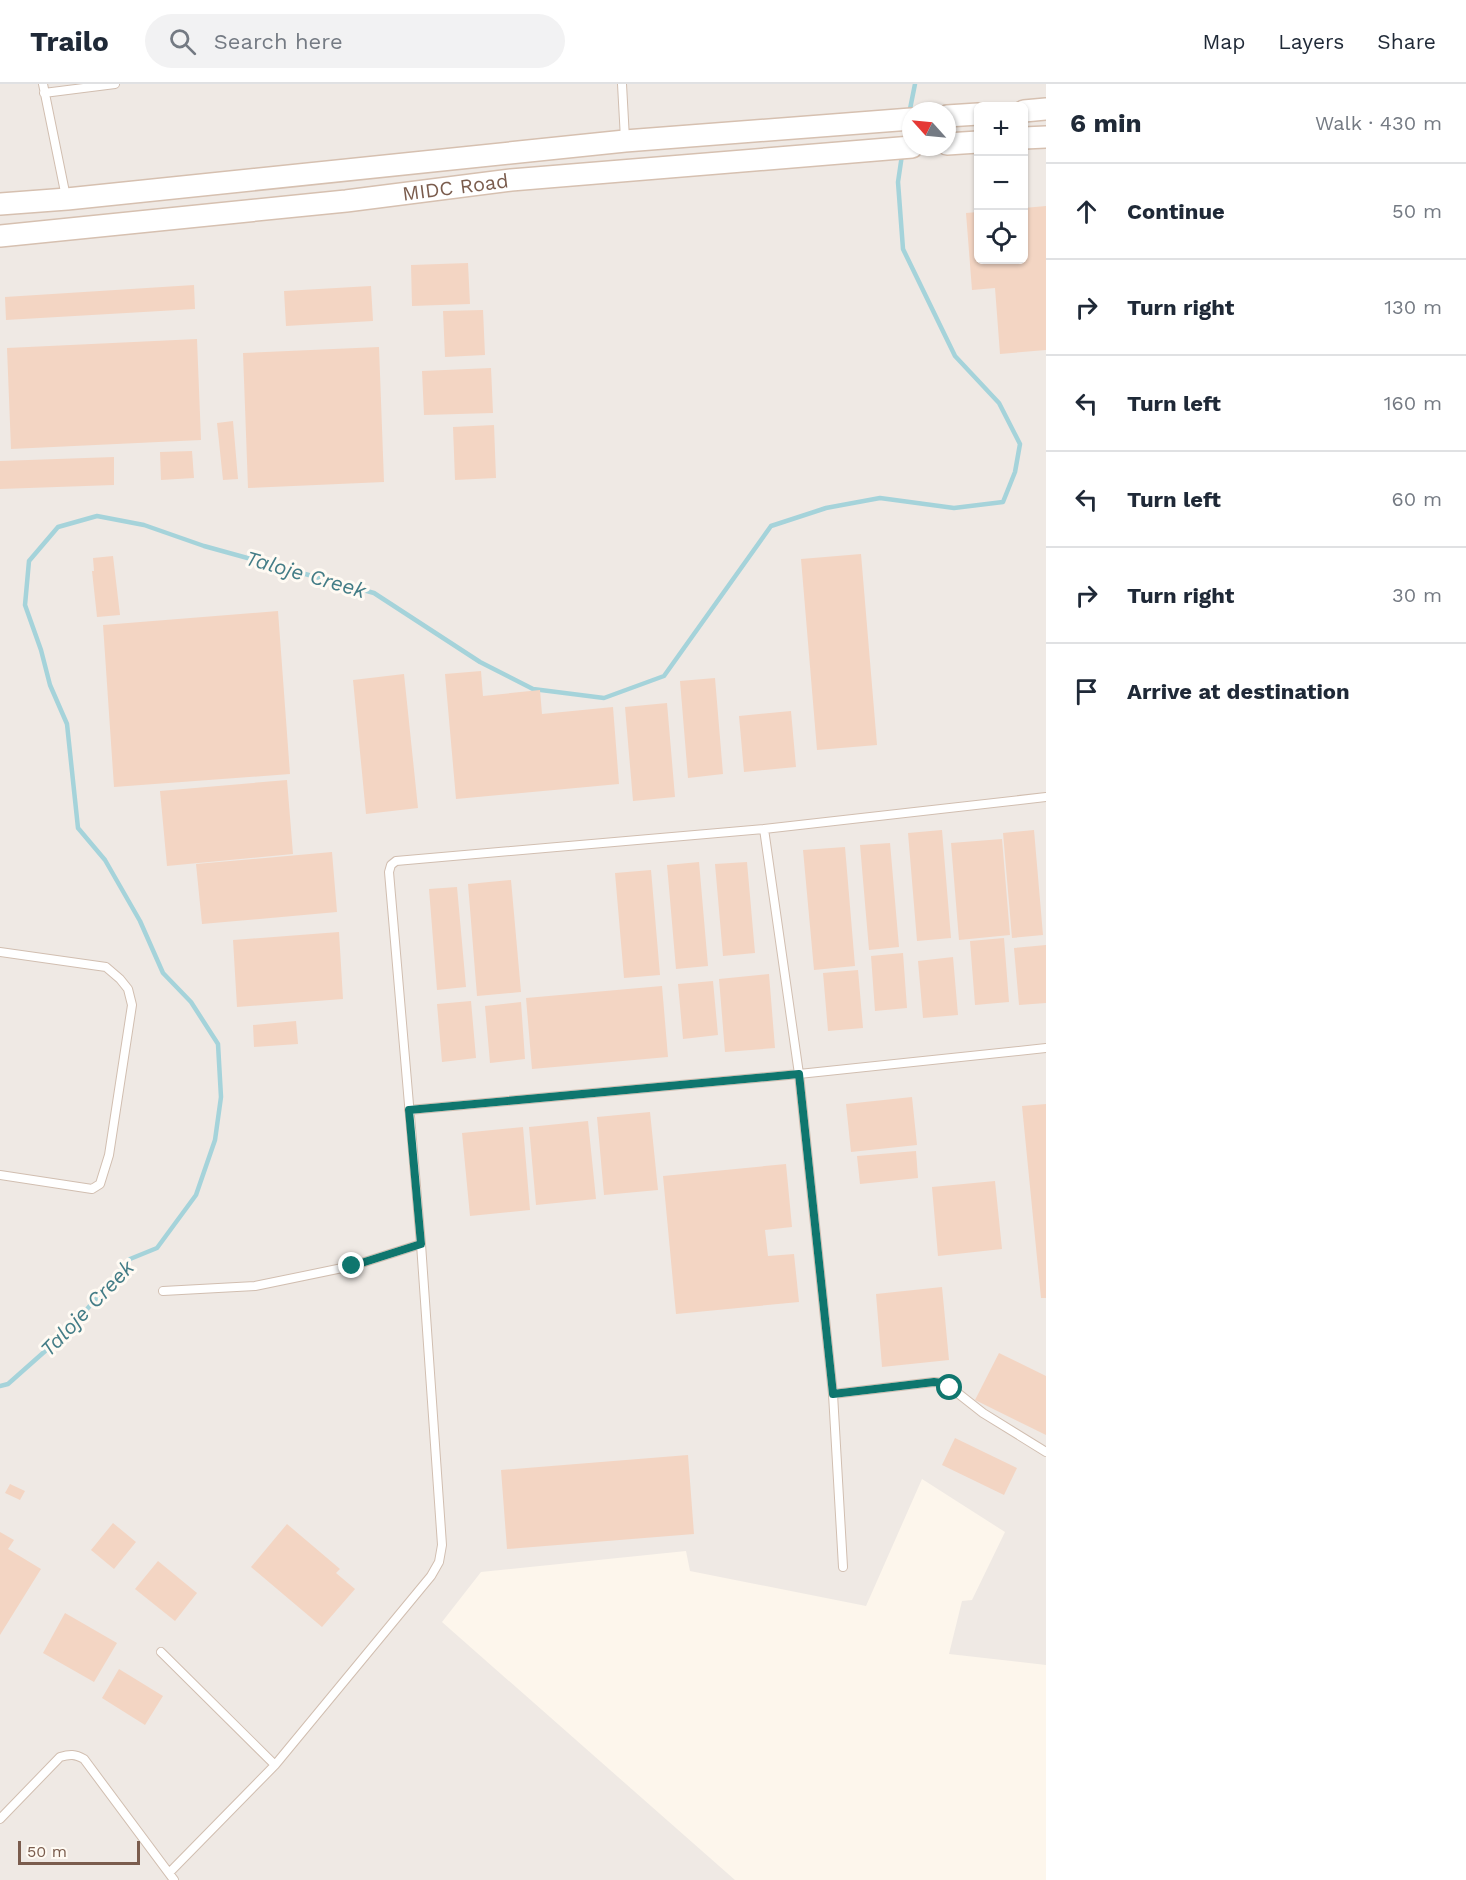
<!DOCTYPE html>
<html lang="en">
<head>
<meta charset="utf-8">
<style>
  :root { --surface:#fff; --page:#f2f2f3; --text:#1f2937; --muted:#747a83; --line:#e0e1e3 }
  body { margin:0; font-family:"Work Sans",sans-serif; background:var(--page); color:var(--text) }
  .controls { position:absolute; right:18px; top:18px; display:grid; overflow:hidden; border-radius:9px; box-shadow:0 2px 4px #0004 }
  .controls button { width:54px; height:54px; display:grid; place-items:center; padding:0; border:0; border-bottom:2px solid var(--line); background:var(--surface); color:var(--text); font:30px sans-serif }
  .compass { position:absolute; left:902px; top:18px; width:54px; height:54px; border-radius:50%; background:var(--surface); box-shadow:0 2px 4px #0004; rotate:297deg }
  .scale { position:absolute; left:18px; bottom:15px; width:122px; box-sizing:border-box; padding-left:6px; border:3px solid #7a5c4d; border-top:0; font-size:16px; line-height:21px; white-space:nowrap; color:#7a5c4d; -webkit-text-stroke:4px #fffaf3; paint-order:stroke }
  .stop { position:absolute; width:18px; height:18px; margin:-14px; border:4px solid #0f766e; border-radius:50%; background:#fff }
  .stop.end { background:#0f766e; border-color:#fff; box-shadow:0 2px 6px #0008 }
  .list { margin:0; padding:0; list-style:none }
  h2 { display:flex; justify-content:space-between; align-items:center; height:78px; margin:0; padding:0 24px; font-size:26px }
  h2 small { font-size:20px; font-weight:400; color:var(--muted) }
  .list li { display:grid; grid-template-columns:39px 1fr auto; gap:18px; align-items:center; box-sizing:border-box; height:96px; padding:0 24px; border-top:2px solid var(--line) }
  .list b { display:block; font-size:22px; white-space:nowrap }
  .list em { font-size:20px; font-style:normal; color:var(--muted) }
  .icon { flex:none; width:33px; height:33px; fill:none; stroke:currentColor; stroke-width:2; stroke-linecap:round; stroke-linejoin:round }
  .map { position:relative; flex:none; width:1046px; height:1796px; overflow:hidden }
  header { display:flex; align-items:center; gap:36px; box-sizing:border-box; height:84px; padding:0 30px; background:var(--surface); border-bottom:2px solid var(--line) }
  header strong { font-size:28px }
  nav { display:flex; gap:33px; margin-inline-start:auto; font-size:21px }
  .search { width:420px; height:54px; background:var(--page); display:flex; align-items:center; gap:15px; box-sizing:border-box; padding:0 21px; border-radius:33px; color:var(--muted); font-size:22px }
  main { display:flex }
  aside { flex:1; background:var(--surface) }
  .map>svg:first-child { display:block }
  .industrial { fill:#efe9e4; fill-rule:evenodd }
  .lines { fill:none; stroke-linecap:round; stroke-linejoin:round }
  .stream { stroke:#a5d3da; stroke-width:4.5 }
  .building { fill:#f3d5c3 }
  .service-casing { stroke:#d1beb0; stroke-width:10 }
  .secondary-casing { stroke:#d6c0b0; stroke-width:24 }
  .service { stroke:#fff; stroke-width:8 }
  .secondary { stroke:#fff; stroke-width:21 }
  .route { stroke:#0f766e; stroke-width:8 }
  .labels { text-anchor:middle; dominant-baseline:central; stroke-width:6; stroke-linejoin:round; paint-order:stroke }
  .street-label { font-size:20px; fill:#7a5c4d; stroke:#fffaf3 }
  .water-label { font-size:21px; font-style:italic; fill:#437c86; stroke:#fffaf3 }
</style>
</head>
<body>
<header>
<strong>Trailo</strong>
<div class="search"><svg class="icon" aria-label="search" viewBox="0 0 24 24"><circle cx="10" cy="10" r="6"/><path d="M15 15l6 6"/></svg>Search here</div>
<nav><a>Map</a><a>Layers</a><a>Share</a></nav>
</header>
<main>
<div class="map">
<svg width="1046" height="1796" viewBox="0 0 1046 1796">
  <rect width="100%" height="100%" fill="#fdf6ec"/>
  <path class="industrial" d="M 0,0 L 1046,0 L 1046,1581 L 949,1570 L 962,1517 L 972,1516 L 1005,1448 L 922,1395 L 866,1522 L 690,1487 L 686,1467 L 481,1488 L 442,1538 L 735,1796 L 0,1796 ZM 978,22 L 1024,22 L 1024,176 L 978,176 ZM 911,27 L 947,27 L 947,63 L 911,63 Z"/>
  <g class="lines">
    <path class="stream" d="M 909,30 L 915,0
      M 0,1302 L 8,1300 L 70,1245 L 130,1175 L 157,1164 L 196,1111 L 215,1056 L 221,1013 L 218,960 L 191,918 L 163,889 L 140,837 L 105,776 L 78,744 L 67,640 L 50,601 L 41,566 L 25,521 L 29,477 L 58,443 L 97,432 L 144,441 L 204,462 L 374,509 L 480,578 L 533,605 L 604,614 L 664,592 L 771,442 L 826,424 L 880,414 L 954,424 L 1003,418 L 1015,388 L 1020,360 L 999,319 L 955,272 L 903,165 L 898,98 L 902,71"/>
  </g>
  <path class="building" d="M 1046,122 L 1046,266 L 1000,270 L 995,204 L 972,206 L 966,129 L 978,128 L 978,176 L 1024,176 L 1024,124 Z
    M 468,179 L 470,220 L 412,222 L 411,181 Z
    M 194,201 L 195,225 L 6,236 L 5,213 Z
    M 371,202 L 373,237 L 286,242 L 284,207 Z
    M 483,226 L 485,271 L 445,273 L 443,227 Z
    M 197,255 L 201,356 L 11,365 L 7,264 Z
    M 379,263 L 384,398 L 248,404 L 243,269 Z
    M 491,284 L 493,329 L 424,331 L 422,287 Z
    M 233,337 L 238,395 L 223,396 L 217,339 Z
    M 494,341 L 496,394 L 455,396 L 453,343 Z
    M 192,367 L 194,394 L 161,396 L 160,368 Z
    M 114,373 L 114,401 L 0,405 L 0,377 Z
    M 861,470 L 877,661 L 817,666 L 801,475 Z
    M 113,472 L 120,531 L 97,533 L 92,487 L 94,487 L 93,474 Z
    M 278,527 L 290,690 L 114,703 L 103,541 Z
    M 481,587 L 483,612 L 540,606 L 542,630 L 613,623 L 619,700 L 456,715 L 445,590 Z
    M 404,590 L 418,724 L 366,730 L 353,596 Z
    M 715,594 L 723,690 L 688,694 L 680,597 Z
    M 667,619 L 675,713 L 633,717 L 625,623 Z
    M 791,627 L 796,683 L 744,688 L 739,632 Z
    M 287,696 L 293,770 L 167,782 L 160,707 Z
    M 942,746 L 951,854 L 917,857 L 908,749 Z
    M 1034,746 L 1043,851 L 1012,854 L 1003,749 Z
    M 1002,755 L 1010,851 L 959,856 L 951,759 Z
    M 890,759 L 899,863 L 869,866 L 860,761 Z
    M 845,763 L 855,882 L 814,886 L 803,766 Z
    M 332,768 L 337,828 L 202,840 L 196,780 Z
    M 699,778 L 708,882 L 676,885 L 667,781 Z
    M 747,778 L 755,869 L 723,872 L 715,780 Z
    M 651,786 L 660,891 L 624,894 L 615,789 Z
    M 511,796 L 521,908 L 477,912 L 468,800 Z
    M 457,803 L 466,903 L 437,906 L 429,805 Z
    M 339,848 L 343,915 L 237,923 L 233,856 Z
    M 1004,854 L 1009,918 L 975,921 L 970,857 Z
    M 1046,861 L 1046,919 L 1019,921 L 1014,864 Z
    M 903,869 L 907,924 L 875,927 L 871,872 Z
    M 953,873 L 958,931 L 923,934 L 918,877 Z
    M 858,886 L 863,944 L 828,947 L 823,889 Z
    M 769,890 L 775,964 L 725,968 L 719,895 Z
    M 713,897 L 718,951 L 683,955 L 678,900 Z
    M 662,902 L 668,973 L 532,985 L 526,914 Z
    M 471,917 L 476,974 L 442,978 L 437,920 Z
    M 521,918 L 525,975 L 490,979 L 485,922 Z
    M 296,937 L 298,960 L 254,963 L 253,941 Z
    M 912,1013 L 917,1061 L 851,1068 L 846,1020 Z
    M 1046,1020 L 1046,1214 L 1041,1214 L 1022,1022 Z
    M 650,1028 L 658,1106 L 604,1111 L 597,1033 Z
    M 588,1037 L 596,1115 L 536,1121 L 529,1043 Z
    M 523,1043 L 530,1126 L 470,1132 L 462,1049 Z
    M 916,1067 L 918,1094 L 860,1100 L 857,1072 Z
    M 786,1080 L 792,1143 L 765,1146 L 768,1172 L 794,1170 L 799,1218 L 676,1230 L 663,1092 Z
    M 995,1097 L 1002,1165 L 938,1172 L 932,1103 Z
    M 942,1203 L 949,1276 L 882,1283 L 876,1210 Z
    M 999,1269 L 1046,1292 L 1046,1351 L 975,1316 Z
    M 955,1354 L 1017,1384 L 1004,1411 L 942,1381 Z
    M 688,1371 L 694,1450 L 507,1465 L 501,1386 Z
    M 10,1400 L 25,1407 L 20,1416 L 5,1409 Z
    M 113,1439 L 136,1458 L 114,1485 L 91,1466 Z
    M 287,1440 L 340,1485 L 336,1489 L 355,1505 L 322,1543 L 251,1483 Z
    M 0,1448 L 14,1456 L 8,1465 L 41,1485 L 0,1551 Z
    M 158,1477 L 197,1509 L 175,1537 L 135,1505 Z
    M 65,1529 L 117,1559 L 94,1598 L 43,1569 Z
    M 119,1585 L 163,1612 L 145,1641 L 102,1614 Z"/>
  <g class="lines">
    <g class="service-casing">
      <path id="service" d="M 43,0 L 66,113
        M 622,0 L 625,55
        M 44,9 L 115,0
        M 764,745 L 799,990 L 833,1310 L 843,1483
        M 0,868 L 106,883 L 120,895 L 128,905 L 132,921 L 109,1071 L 100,1100 L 92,1105 L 0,1091
        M 409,1026 L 799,990 L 1046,964
        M 163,1207 L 255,1202 L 352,1182 L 421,1160
        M 833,1310 L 934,1298 L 943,1299 L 950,1303 L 983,1329 L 1046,1368
        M 161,1568 L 275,1681
        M 0,1735 L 60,1673 C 70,1670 75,1670 84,1675 L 174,1796
        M 169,1789 L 275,1681 L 431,1492 L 439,1478 L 442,1461 L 421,1160 L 389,788 L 391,781 L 396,777 L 764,745 L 1046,713"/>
    </g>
    <g class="secondary-casing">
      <g id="secondary">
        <path d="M 1024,27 L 1046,25"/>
        <path d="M 947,32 L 978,30"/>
        <path d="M 1024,54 L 1046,53"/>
        <path d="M 947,60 L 978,58"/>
        <path d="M 0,120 L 67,115 L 625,57 L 911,35"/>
        <path id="s1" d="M 0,152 L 346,117 L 511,96 L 912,63"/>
      </g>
    </g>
    <use href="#service" class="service"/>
    <use href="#secondary" class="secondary"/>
  </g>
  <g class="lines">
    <path class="route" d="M 352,1182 L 421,1160 L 409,1026 L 799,990 L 833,1310 L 934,1298 L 943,1299 L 950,1304"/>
  </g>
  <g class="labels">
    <g class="street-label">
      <text stroke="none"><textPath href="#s1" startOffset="458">MIDC Road</textPath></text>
    </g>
    <g class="water-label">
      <text transform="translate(306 490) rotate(16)">Taloje Creek</text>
      <text transform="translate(87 1224) rotate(-46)">Taloje Creek</text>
    </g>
  </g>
</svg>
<div class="controls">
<button>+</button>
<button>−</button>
<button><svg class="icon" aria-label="locate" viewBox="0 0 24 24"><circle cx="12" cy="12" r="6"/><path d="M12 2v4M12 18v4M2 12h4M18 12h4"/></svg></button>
</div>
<svg class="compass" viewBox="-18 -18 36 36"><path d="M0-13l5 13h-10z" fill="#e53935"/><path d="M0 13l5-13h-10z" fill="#747a83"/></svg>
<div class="scale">50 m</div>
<div class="stop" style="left:950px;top:1304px"></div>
<div class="stop end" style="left:352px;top:1182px"></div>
</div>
<aside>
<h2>6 min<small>Walk · 430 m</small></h2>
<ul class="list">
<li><svg class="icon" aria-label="ahead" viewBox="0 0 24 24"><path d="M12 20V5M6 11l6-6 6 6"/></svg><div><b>Continue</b></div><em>50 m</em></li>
<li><svg class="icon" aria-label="right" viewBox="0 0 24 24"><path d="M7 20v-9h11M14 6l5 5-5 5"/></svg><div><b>Turn right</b></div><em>130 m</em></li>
<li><svg class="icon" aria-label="left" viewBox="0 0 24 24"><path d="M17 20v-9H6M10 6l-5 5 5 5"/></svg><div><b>Turn left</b></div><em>160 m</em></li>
<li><svg class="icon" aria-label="left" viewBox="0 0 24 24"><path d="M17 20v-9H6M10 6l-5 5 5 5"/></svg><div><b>Turn left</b></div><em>60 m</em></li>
<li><svg class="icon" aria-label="right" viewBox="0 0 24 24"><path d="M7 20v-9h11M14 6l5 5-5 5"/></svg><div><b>Turn right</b></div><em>30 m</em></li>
<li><svg class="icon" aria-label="arrive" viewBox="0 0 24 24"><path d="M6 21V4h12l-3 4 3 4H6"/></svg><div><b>Arrive at destination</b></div></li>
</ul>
</aside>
</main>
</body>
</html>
